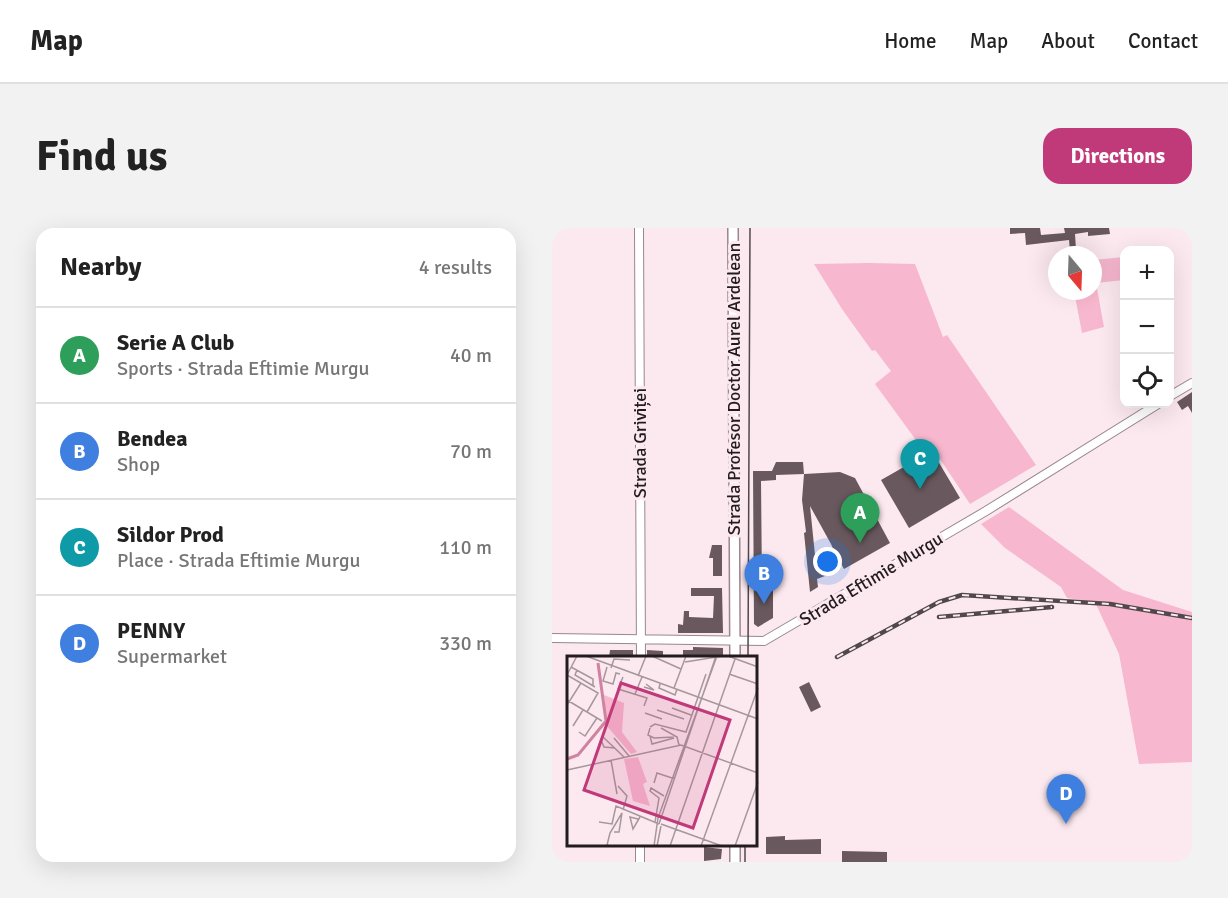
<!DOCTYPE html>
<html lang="en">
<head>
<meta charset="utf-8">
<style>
  :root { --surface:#fff; --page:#f2f2f2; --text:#222; --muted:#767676; --line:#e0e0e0; --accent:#c03a7a }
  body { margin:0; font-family:Signika,sans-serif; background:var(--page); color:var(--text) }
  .controls { position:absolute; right:18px; top:18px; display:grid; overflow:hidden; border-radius:12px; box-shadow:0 6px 24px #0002 }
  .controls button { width:54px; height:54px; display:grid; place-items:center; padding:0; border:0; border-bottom:2px solid var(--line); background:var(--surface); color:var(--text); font:30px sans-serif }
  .compass { position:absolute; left:496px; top:18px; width:54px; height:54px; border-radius:50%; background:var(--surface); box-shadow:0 6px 24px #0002; rotate:161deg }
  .you { position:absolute; left:276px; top:334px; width:21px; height:21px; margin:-15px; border:4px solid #fff; border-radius:50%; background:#1a73e8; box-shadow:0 0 0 9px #1a73e833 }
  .badge { display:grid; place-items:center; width:39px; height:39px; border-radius:50%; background:var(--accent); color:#fff; font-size:20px; font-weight:700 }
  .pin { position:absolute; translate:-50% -50px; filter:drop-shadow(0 2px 3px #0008) }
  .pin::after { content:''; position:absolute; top:32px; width:21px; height:18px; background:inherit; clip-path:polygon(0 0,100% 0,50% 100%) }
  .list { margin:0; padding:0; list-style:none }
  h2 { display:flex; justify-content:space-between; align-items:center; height:78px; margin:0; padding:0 24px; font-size:26px }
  h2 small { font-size:20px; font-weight:400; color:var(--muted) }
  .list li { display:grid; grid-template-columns:39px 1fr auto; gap:18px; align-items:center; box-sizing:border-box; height:96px; padding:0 24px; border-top:2px solid var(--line) }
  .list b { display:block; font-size:22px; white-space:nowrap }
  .list p { margin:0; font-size:20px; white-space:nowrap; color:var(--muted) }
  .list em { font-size:20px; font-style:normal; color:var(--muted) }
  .icon { flex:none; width:33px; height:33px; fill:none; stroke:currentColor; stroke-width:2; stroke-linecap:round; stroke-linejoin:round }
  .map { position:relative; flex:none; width:640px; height:634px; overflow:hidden; border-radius:18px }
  header { display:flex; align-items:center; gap:36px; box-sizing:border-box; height:84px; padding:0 30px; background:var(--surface); border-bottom:2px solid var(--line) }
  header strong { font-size:28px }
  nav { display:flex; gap:33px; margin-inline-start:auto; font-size:21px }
  .intro { display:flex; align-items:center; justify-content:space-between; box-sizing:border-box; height:144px; padding:0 36px }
  h1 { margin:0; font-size:42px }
  .button { padding:15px 27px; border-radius:18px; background:var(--accent); color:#fff; font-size:21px; font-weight:700 }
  main { display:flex; gap:36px; padding:0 36px }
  aside { flex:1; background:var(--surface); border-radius:18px; box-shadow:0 6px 24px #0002 }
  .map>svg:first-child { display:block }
  .green { fill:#f7b7ce }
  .building { fill:#69595e; fill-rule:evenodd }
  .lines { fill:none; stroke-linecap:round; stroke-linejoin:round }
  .minor-casing { stroke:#98878d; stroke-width:10 }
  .major-casing { stroke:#98878d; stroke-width:12 }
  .minor { stroke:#fff; stroke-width:8 }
  .major { stroke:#fff; stroke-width:9 }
  .tram { stroke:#50484a; stroke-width:1.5 }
  .rail-casing { stroke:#50484a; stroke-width:4.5 }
  .rail { stroke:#fce9ef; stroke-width:2; stroke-dasharray:7; stroke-linecap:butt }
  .labels { text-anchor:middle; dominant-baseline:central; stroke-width:6; stroke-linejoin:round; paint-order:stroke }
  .street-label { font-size:18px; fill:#221c1e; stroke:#fce9ef }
  .inset-river { fill:none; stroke:#cf83a1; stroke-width:3 }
  .inset-road { fill:none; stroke:#a5979b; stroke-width:1.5 }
  .view { fill:#c03a7a; fill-opacity:0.15; stroke:#c03a7a; stroke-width:3 }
  .inset-edge { fill:none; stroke:#221c1e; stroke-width:3 }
</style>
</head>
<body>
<header>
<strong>Map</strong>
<nav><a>Home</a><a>Map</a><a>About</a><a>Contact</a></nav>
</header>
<div class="intro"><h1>Find us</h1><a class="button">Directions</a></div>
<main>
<aside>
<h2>Nearby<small>4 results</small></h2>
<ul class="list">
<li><span class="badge" style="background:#2e9e5b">A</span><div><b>Serie A Club</b><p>Sports · Strada Eftimie Murgu</p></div><em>40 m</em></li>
<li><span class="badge" style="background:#3f7fe0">B</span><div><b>Bendea</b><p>Shop</p></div><em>70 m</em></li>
<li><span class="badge" style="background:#0f9aa8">C</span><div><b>Sildor Prod</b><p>Place · Strada Eftimie Murgu</p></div><em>110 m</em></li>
<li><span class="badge" style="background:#3f7fe0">D</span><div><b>PENNY</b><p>Supermarket</p></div><em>330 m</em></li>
</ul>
</aside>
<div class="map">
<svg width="640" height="634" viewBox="0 0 640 634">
  <rect width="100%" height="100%" fill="#fce9ef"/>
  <path class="green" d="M 572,29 L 572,52 L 544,55 L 552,99 L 530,105 L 522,63 L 541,63 L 541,32 Z
    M 317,35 L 363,36 L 391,109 L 395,107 L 484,237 L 418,276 L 380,219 L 372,223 L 323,156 L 339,143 L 323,122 L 320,123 L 290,81 L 262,36 Z
    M 457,279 L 571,362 L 640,384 L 640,534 L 587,536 L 567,426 L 543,374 L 515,370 L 509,359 L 453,320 L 429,296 Z"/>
  <path class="building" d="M 458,0 L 488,0 L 489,7 L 513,5 L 512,0 L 557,0 L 558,6 L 536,8 L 536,4 L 523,6 L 524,22 L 518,23 L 517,12 L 474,17 L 473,5 L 458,6 Z
    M 640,164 L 640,185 L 636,178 L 630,182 L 625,174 Z
    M 380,223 L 408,270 L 357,300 L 329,252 Z
    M 224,234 L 251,234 L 252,246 L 224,247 L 224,252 L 209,253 L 210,356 L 221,356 L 221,390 L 206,399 L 202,396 L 201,243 L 220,243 Z
    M 288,244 L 303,250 L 338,315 L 292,341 L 286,330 L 277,335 L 281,345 L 265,351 L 266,359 L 258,364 L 252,305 L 254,304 L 250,272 L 252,246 ZM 258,278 L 279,316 L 283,325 L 263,327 Z
    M 160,317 L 170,317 L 170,348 L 161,348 L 161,330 L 157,330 Z
    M 139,360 L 170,360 L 171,405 L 126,405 L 126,396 L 131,397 L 132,383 L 137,383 L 137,389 L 161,390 L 162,368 L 139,368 Z
    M 141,419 L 171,420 L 171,430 L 131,430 L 131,422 L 141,422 Z
    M 58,422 L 81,422 L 81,430 L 57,430 Z
    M 95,422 L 111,423 L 111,430 L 95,430 Z
    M 257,454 L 269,479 L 259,484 L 247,459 Z
    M 233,608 L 233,612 L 269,611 L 269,626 L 214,626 L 214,609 Z
    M 152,619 L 170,621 L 169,631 L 152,633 Z
    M 290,623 L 335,624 L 335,634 L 290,634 Z"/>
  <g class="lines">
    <g class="minor-casing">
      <path id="minor" d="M 87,0 L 89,430
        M 618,168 L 640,155
        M 0,410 L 212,413 L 434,283 L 606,176
        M 88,634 L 88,618"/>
    </g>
    <g class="major-casing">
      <path id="major" d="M 181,0 L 183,430
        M 183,634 L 183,618"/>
    </g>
    <use href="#minor" class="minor"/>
    <use href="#major" class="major"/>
    <path class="tram" d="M 196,430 L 198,0
      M 193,634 L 193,618"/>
    <g class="rail-casing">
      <path id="rail" d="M 387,389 L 500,379
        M 285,429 L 387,374 L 410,367 L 558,376 L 640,390"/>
    </g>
    <use href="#rail" class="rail"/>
  </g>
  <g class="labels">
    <g class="street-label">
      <text transform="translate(182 161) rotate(-90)">Strada Profesor Doctor Aurel Ardelean</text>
      <text transform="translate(88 215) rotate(-90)">Strada Griviței</text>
      <text transform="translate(319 351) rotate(-31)">Strada Eftimie Murgu</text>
    </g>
  </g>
  <g transform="translate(15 428)">
    <rect width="190" height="190" fill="#fce9ef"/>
    <path d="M 37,39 L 57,47 L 55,76 L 70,96 L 64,98 L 39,69 ZM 71,101 L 80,126 L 76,128 L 83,150 L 66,145 L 57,103 Z" fill="#f7b7ce"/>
    <path class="inset-river" d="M 0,103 L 11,99 L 39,65 L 31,7"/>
    <path class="inset-road" d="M 19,0 L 191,63M 85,0 L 114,13M 161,0 L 191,11M 118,6 L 156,0M 4,11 L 26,23 L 26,29M 40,11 L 36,25 L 46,28 L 49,17 L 53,18M 44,12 L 47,3 L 63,4M 10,14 L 8,19 L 28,31M 162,18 L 191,28M 0,19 L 31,37 L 20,56M 0,19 L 10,0M 71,20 L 79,0M 56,21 L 51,33 L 80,42 L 77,50M 93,28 L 92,32 L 108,39 L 110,33M 77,31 L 87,34 L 79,28M 107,32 L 119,0M 68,38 L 75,21M 0,44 L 35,65M 0,49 L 14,27M 105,52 L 124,59M 90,54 L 117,63M 78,57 L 95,63M 6,70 L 16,54M 83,71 L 88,68 L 119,76 L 139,18M 83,72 L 81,79 L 87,82 L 107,81M 94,72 L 110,81 L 112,89M 12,76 L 18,80 L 30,62M 83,80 L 85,88 L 107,82M 36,81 L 57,101M 47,82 L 62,100M 34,84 L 37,91 L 48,92M 44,104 L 50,138M 0,114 L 114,89 L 191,117M 87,127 L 90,117 L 108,123M 51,130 L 60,140 L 56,154M 71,163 L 63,161 L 66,173 L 73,161M 32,166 L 45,168 L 49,150 L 92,168M 88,166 L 92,142 L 83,135 L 84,132 L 97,140M 92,168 L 149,0M 94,168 L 155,190M 43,190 L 40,189 L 43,177 L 55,157 L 52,176 L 47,176M 87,190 L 91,162 L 150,0M 90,190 L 94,170M 103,190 L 168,3M 134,190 L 191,32M 168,190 L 191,126"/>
    <path class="view" d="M 54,27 L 163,64 L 126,172 L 17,134 Z"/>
    <rect width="190" height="190" class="inset-edge"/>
  </g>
</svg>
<div class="controls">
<button>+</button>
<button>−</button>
<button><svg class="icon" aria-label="locate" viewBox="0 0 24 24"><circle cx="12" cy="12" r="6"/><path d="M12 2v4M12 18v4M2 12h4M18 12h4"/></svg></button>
</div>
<svg class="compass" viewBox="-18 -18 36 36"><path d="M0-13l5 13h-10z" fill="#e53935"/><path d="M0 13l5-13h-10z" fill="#767676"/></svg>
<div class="you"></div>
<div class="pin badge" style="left:308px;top:315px;background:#2e9e5b">A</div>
<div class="pin badge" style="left:212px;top:376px;background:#3f7fe0">B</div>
<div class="pin badge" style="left:368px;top:261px;background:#0f9aa8">C</div>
<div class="pin badge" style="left:514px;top:596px;background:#3f7fe0">D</div>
</div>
</main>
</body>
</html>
